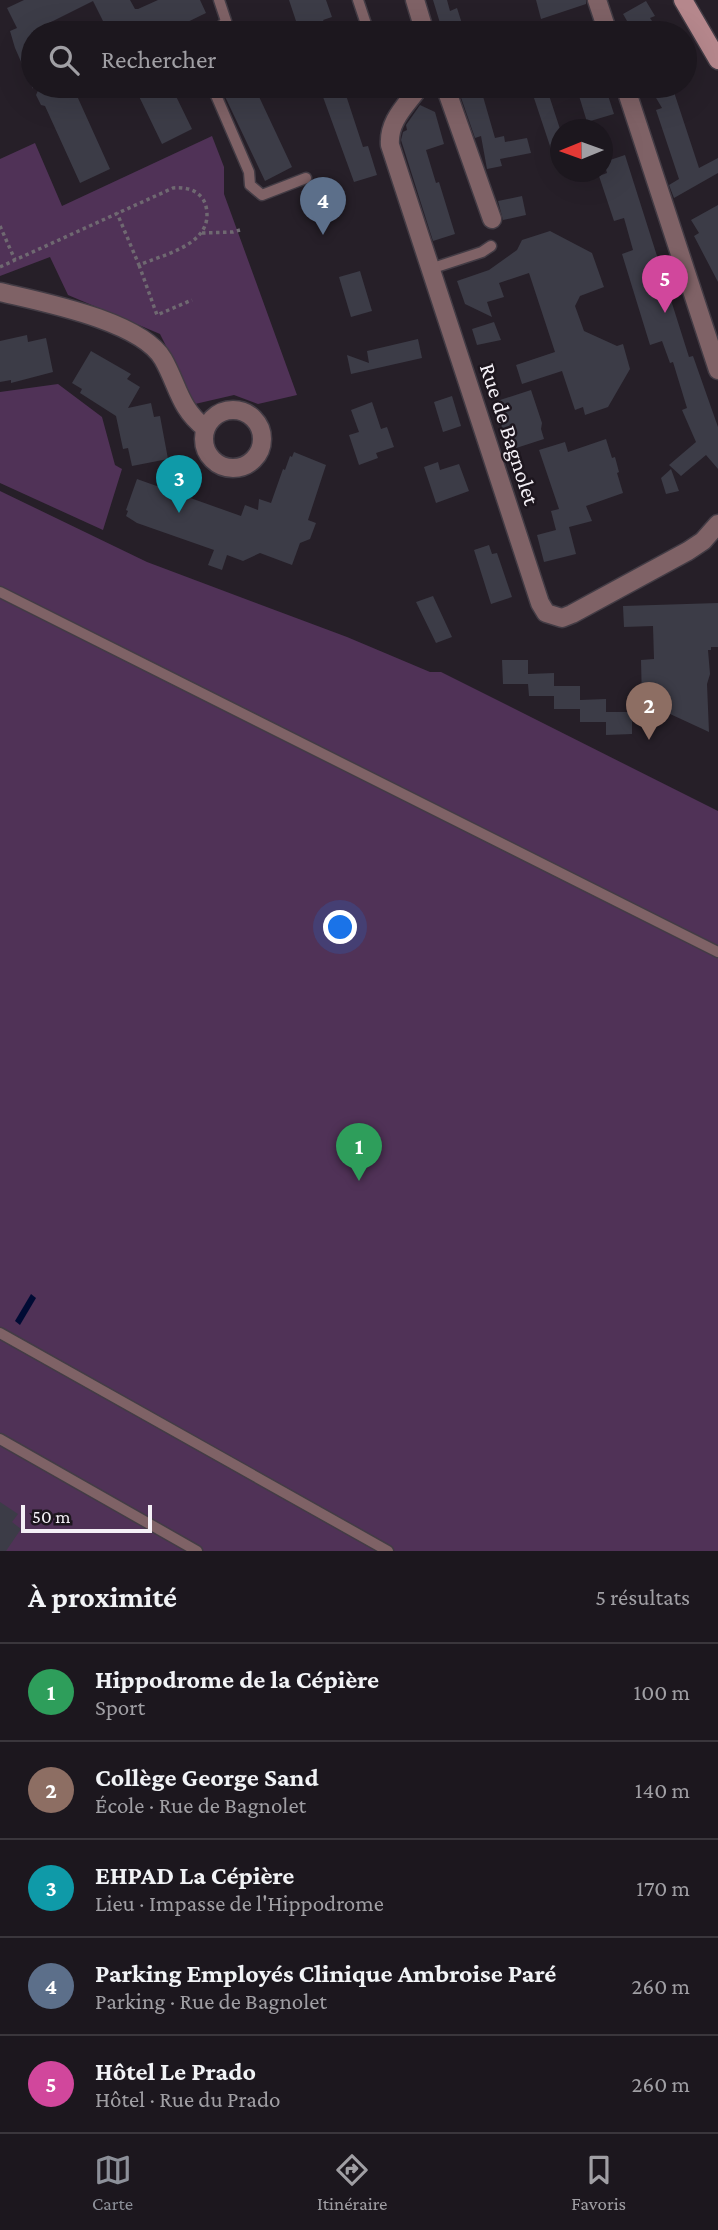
<!DOCTYPE html>
<html lang="fr">
<head>
<meta charset="utf-8">
<style>
  :root { --surface:#1c171e; --page:#252027; --text:#f1f3f6; --muted:#a09fa4; --line:#3a363c; --accent:#8c9099 }
  body { margin:0; font-family:"Crimson Pro",serif; background:var(--page); color:var(--text) }
  .compass { position:absolute; left:550px; top:119px; width:63px; height:63px; border-radius:50%; background:var(--surface); box-shadow:0 7px 28px #0002; rotate:269deg }
  .scale { position:absolute; left:21px; bottom:18px; width:131px; box-sizing:border-box; padding-left:7px; border:4px solid #f4f0f6; border-top:0; font-size:19px; line-height:24px; white-space:nowrap; color:#f4f0f6; -webkit-text-stroke:5px #1d161e; paint-order:stroke }
  .you { position:absolute; left:341px; top:928px; width:24px; height:24px; margin:-18px; border:5px solid #fff; border-radius:50%; background:#1a73e8; box-shadow:0 0 0 10px #1a73e833 }
  .badge { display:grid; place-items:center; width:46px; height:46px; border-radius:50%; background:var(--accent); color:#fff; font-size:23px; font-weight:700 }
  .pin { position:absolute; translate:-50% -58px; filter:drop-shadow(0 2px 4px #0008) }
  .pin::after { content:''; position:absolute; top:37px; width:24px; height:21px; background:inherit; clip-path:polygon(0 0,100% 0,50% 100%) }
  .list { margin:0; padding:0; list-style:none }
  h2 { display:flex; justify-content:space-between; align-items:center; height:91px; margin:0; padding:0 28px; font-size:30px }
  h2 small { font-size:23px; font-weight:400; color:var(--muted) }
  .list li { display:grid; grid-template-columns:46px 1fr auto; gap:21px; align-items:center; box-sizing:border-box; height:98px; padding:0 28px; border-top:2px solid var(--line) }
  .list b { display:block; font-size:26px; white-space:nowrap }
  .list p { margin:0; font-size:23px; white-space:nowrap; color:var(--muted) }
  .list em { font-size:23px; font-style:normal; color:var(--muted) }
  .icon { flex:none; width:38px; height:38px; fill:none; stroke:currentColor; stroke-width:2; stroke-linecap:round; stroke-linejoin:round }
  .map { position:relative; flex:none; width:718px; height:1551px; overflow:hidden }
  .search { position:absolute; background:var(--surface); box-shadow:0 7px 28px #0002; left:21px; right:21px; top:21px; height:77px; display:flex; align-items:center; gap:18px; box-sizing:border-box; padding:0 24px; border-radius:38px; color:var(--muted); font-size:26px }
  .sheet { height:581px; background:var(--surface) }
  nav { display:flex; justify-content:space-around; align-items:center; box-sizing:border-box; height:98px; border-top:2px solid var(--line); background:var(--surface); font-size:19px; color:var(--muted) }
  nav a { display:grid; justify-items:center; gap:4px }
  nav .on { color:var(--accent) }
  .map>svg:first-child { display:block }
  .green { fill:#503257 }
  .water { fill:#000b34 }
  .building { fill:#3c3c47 }
  .lines { fill:none; stroke-linecap:round; stroke-linejoin:round }
  .lane-casing { stroke:#433c45; stroke-width:13 }
  .street-casing { stroke:#433c45; stroke-width:21 }
  .secondary-casing { stroke:#433c45; stroke-width:21 }
  .path { stroke:#6f6971; stroke-width:3.5; stroke-dasharray:3.5 3.5; stroke-linecap:butt }
  .lane { stroke:#7f6266; stroke-width:10 }
  .street { stroke:#7f6266; stroke-width:18 }
  .secondary { stroke:#b5878c; stroke-width:18 }
  .labels { text-anchor:middle; dominant-baseline:central; stroke-width:5; stroke-linejoin:round; paint-order:stroke }
  .street-label { font-size:23px; fill:#f4f0f6; stroke:#1d161e }
</style>
</head>
<body>
<div class="map">
<svg width="718" height="1551" viewBox="0 0 718 1551">
  <rect width="100%" height="100%" fill="#261f28"/>
  <path class="green" d="M 212,136 L 224,167 L 224,194 L 297,395 L 258,404 L 234,395 L 195,404 L 160,334 L 68,295 L 50,257 L 0,276 L 0,159 L 35,143 L 62,206 Z
    M 58,384 L 102,417 L 115,465 L 122,469 L 103,530 L 0,483 L 0,392 Z
    M 0,491 L 147,562 L 347,637 L 430,672 L 441,672 L 718,811 L 718,1551 L 0,1551 Z"/>
  <path class="water" d="M 31,1294 L 36,1298 L 20,1325 L 15,1321 Z"/>
  <path class="building" d="M 24,0 L 130,0 L 135,9 L 138,9 L 158,0 L 200,0 L 206,13 L 165,33 L 109,33 L 93,1 L 33,31 L 33,89 L 15,48 L 10,31 L 17,28 L 7,8 Z
    M 289,0 L 326,0 L 332,17 L 323,20 L 325,24 L 313,28 L 315,33 L 300,33 Z
    M 433,0 L 447,0 L 450,11 L 457,8 L 465,33 L 443,33 Z
    M 536,0 L 586,0 L 586,4 L 541,19 Z
    M 646,1 L 655,16 L 650,18 L 660,33 L 634,33 L 623,14 Z
    M 40,86 L 73,87 L 110,169 L 80,183 L 45,106 L 41,105 L 36,95 Z
    M 134,86 L 171,86 L 192,129 L 162,144 Z
    M 220,86 L 254,86 L 292,167 L 265,181 Z
    M 319,86 L 343,86 L 363,147 L 368,146 L 377,175 L 354,182 Z
    M 457,86 L 480,86 L 495,138 L 504,136 L 505,142 L 527,138 L 531,153 L 500,159 L 502,166 L 487,169 L 481,136 L 475,138 Z
    M 530,86 L 546,86 L 561,132 L 561,170 L 558,170 Z
    M 576,86 L 605,86 L 614,114 L 587,122 Z
    M 649,86 L 672,86 L 699,168 L 718,158 L 718,173 L 674,198 L 669,185 L 679,179 L 656,110 L 662,108 Z
    M 420,105 L 435,112 L 444,144 L 426,150 L 436,183 L 439,182 L 455,234 L 433,241 L 401,140 L 403,132 L 407,130 L 406,125 Z
    M 625,155 L 689,357 L 693,356 L 718,427 L 718,469 L 706,455 L 681,476 L 669,465 L 696,442 L 682,410 L 687,408 L 673,362 L 670,363 L 662,341 L 650,345 L 622,254 L 633,250 L 624,218 L 614,221 L 599,176 L 607,173 L 604,162 Z
    M 522,196 L 526,215 L 503,220 L 498,201 Z
    M 718,205 L 718,282 L 694,236 L 699,233 L 691,220 Z
    M 550,231 L 592,253 L 604,287 L 580,296 L 575,306 L 584,331 L 617,346 L 623,344 L 630,369 L 608,407 L 585,415 L 583,407 L 575,410 L 562,371 L 522,384 L 516,365 L 555,352 L 529,273 L 499,283 L 504,297 L 487,302 L 492,317 L 465,304 L 457,281 L 489,270 L 517,250 L 522,240 Z
    M 360,271 L 372,311 L 351,317 L 339,277 Z
    M 494,322 L 501,340 L 477,345 L 472,329 Z
    M 27,335 L 28,342 L 46,338 L 53,372 L 11,383 L 11,380 L 0,382 L 0,341 Z
    M 418,339 L 422,358 L 351,374 L 347,355 L 369,363 L 367,351 Z
    M 91,351 L 131,374 L 127,379 L 140,387 L 128,408 L 151,403 L 154,417 L 160,416 L 168,459 L 132,466 L 128,448 L 123,449 L 116,416 L 80,393 L 82,389 L 72,383 Z
    M 531,390 L 542,423 L 541,429 L 544,439 L 510,450 L 496,410 L 500,409 L 497,401 Z
    M 452,396 L 461,426 L 443,432 L 434,402 Z
    M 372,402 L 381,429 L 387,427 L 394,447 L 376,453 L 378,458 L 359,465 L 349,435 L 359,432 L 351,410 Z
    M 606,439 L 612,458 L 615,457 L 619,472 L 617,473 L 623,493 L 586,506 L 592,521 L 569,527 L 576,554 L 544,562 L 537,535 L 556,530 L 551,511 L 559,509 L 539,450 L 565,442 L 568,452 Z
    M 294,452 L 326,465 L 308,520 L 316,523 L 310,539 L 300,543 L 292,565 L 260,553 L 243,561 L 227,555 L 222,570 L 208,565 L 214,550 L 137,523 L 126,516 L 128,511 L 126,510 L 137,479 L 241,516 L 245,505 L 258,510 L 259,499 L 271,503 L 283,469 L 285,470 L 290,456 L 292,457 Z
    M 438,462 L 440,470 L 459,464 L 469,491 L 436,503 L 424,467 Z
    M 671,469 L 679,491 L 666,494 L 661,478 Z
    M 489,545 L 492,554 L 497,553 L 512,597 L 491,604 L 474,550 Z
    M 433,596 L 452,637 L 436,643 L 416,602 Z
    M 718,603 L 718,647 L 711,647 L 711,650 L 708,650 L 710,674 L 707,684 L 709,732 L 642,701 L 641,660 L 654,659 L 653,626 L 624,627 L 623,606 Z
    M 502,660 L 528,660 L 528,674 L 554,673 L 554,686 L 580,686 L 580,700 L 606,699 L 606,712 L 632,712 L 632,734 L 606,735 L 606,716 L 606,722 L 580,722 L 580,709 L 554,709 L 554,696 L 529,696 L 528,684 L 503,684 Z
    M 0,1502 L 18,1514 L 12,1522 L 21,1529 L 6,1551 L 0,1551 Z"/>
  <g class="lines">
    <g class="lane-casing">
      <path id="lane" d="M 358,0 L 369,33
        M 215,33 L 226,21 L 219,0
        M 212,86 L 249,172 L 250,185 L 262,195 L 306,178
        M 430,269 L 482,252 L 491,246
        M 0,592 L 718,952
        M 0,1333 L 388,1551
        M 0,1439 L 197,1551"/>
    </g>
    <g class="street-casing">
      <path id="street" d="M 415,0 L 425,33
        M 597,0 L 608,33
        M 420,86 C 407,105 388,120 390,145 L 540,603 L 546,613 L 562,618 L 572,614 L 688,551 L 703,541 L 718,524
        M 445,86 L 492,219
        M 625,86 L 718,370
        M 0,292 C 42,302 141,321 163,359 C 178,385 179,408 205,428
        M204 439a29 29 0 1 1 58 0a29 29 0 1 1-58 0Z"/>
    </g>
    <g class="secondary-casing">
      <path id="secondary" d="M 683,0 L 718,60"/>
    </g>
    <path class="path" d="M 0,226 L 15,260
      M 202,233 L 233,232 L 240,230
      M 139,265 L 157,315 L 192,300
      M 0,267 L 15,260 L 173,188 C 184,187 196,189 203,199 C 206,204 207,210 207,215 C 207,246 162,255 139,265 L 117,213"/>
    <use href="#lane" class="lane"/>
    <use href="#street" class="street"/>
    <use href="#secondary" class="secondary"/>
  </g>
  <g class="labels">
    <g class="street-label">
      <text transform="translate(510 434) rotate(72)">Rue de Bagnolet</text>
    </g>
  </g>
</svg>
<svg class="compass" viewBox="-18 -18 36 36"><path d="M0-13l5 13h-10z" fill="#e53935"/><path d="M0 13l5-13h-10z" fill="#a09fa4"/></svg>
<div class="scale">50 m</div>
<div class="you"></div>
<div class="pin badge" style="left:359px;top:1181px;background:#2e9e5b">1</div>
<div class="pin badge" style="left:649px;top:740px;background:#8d6e63">2</div>
<div class="pin badge" style="left:179px;top:513px;background:#0f9aa8">3</div>
<div class="pin badge" style="left:323px;top:235px;background:#5c6f8a">4</div>
<div class="pin badge" style="left:665px;top:313px;background:#d1479c">5</div>
<div class="search"><svg class="icon" aria-label="search" viewBox="0 0 24 24"><circle cx="10" cy="10" r="6"/><path d="M15 15l6 6"/></svg>Rechercher</div>
</div>
<section class="sheet">
<h2>À proximité<small>5 résultats</small></h2>
<ul class="list">
<li><span class="badge" style="background:#2e9e5b">1</span><div><b>Hippodrome de la Cépière</b><p>Sport</p></div><em>100 m</em></li>
<li><span class="badge" style="background:#8d6e63">2</span><div><b>Collège George Sand</b><p>École · Rue de Bagnolet</p></div><em>140 m</em></li>
<li><span class="badge" style="background:#0f9aa8">3</span><div><b>EHPAD La Cépière</b><p>Lieu · Impasse de l'Hippodrome</p></div><em>170 m</em></li>
<li><span class="badge" style="background:#5c6f8a">4</span><div><b>Parking Employés Clinique Ambroise Paré</b><p>Parking · Rue de Bagnolet</p></div><em>260 m</em></li>
<li><span class="badge" style="background:#d1479c">5</span><div><b>Hôtel Le Prado</b><p>Hôtel · Rue du Prado</p></div><em>260 m</em></li>
</ul>
</section>
<nav>
<a class="on"><svg class="icon" aria-label="map" viewBox="0 0 24 24"><path d="M3 6l6-2 6 2 6-2v14l-6 2-6-2-6 2zM9 4v14M15 6v14"/></svg>Carte</a>
<a><svg class="icon" aria-label="directions" viewBox="0 0 24 24"><path d="M12 3l9 9-9 9-9-9zM9 14v-3h6M13 9l2 2-2 2"/></svg>Itinéraire</a>
<a><svg class="icon" aria-label="saved" viewBox="0 0 24 24"><path d="M7 4h10v16l-5-4-5 4z"/></svg>Favoris</a>
</nav>
</body>
</html>
